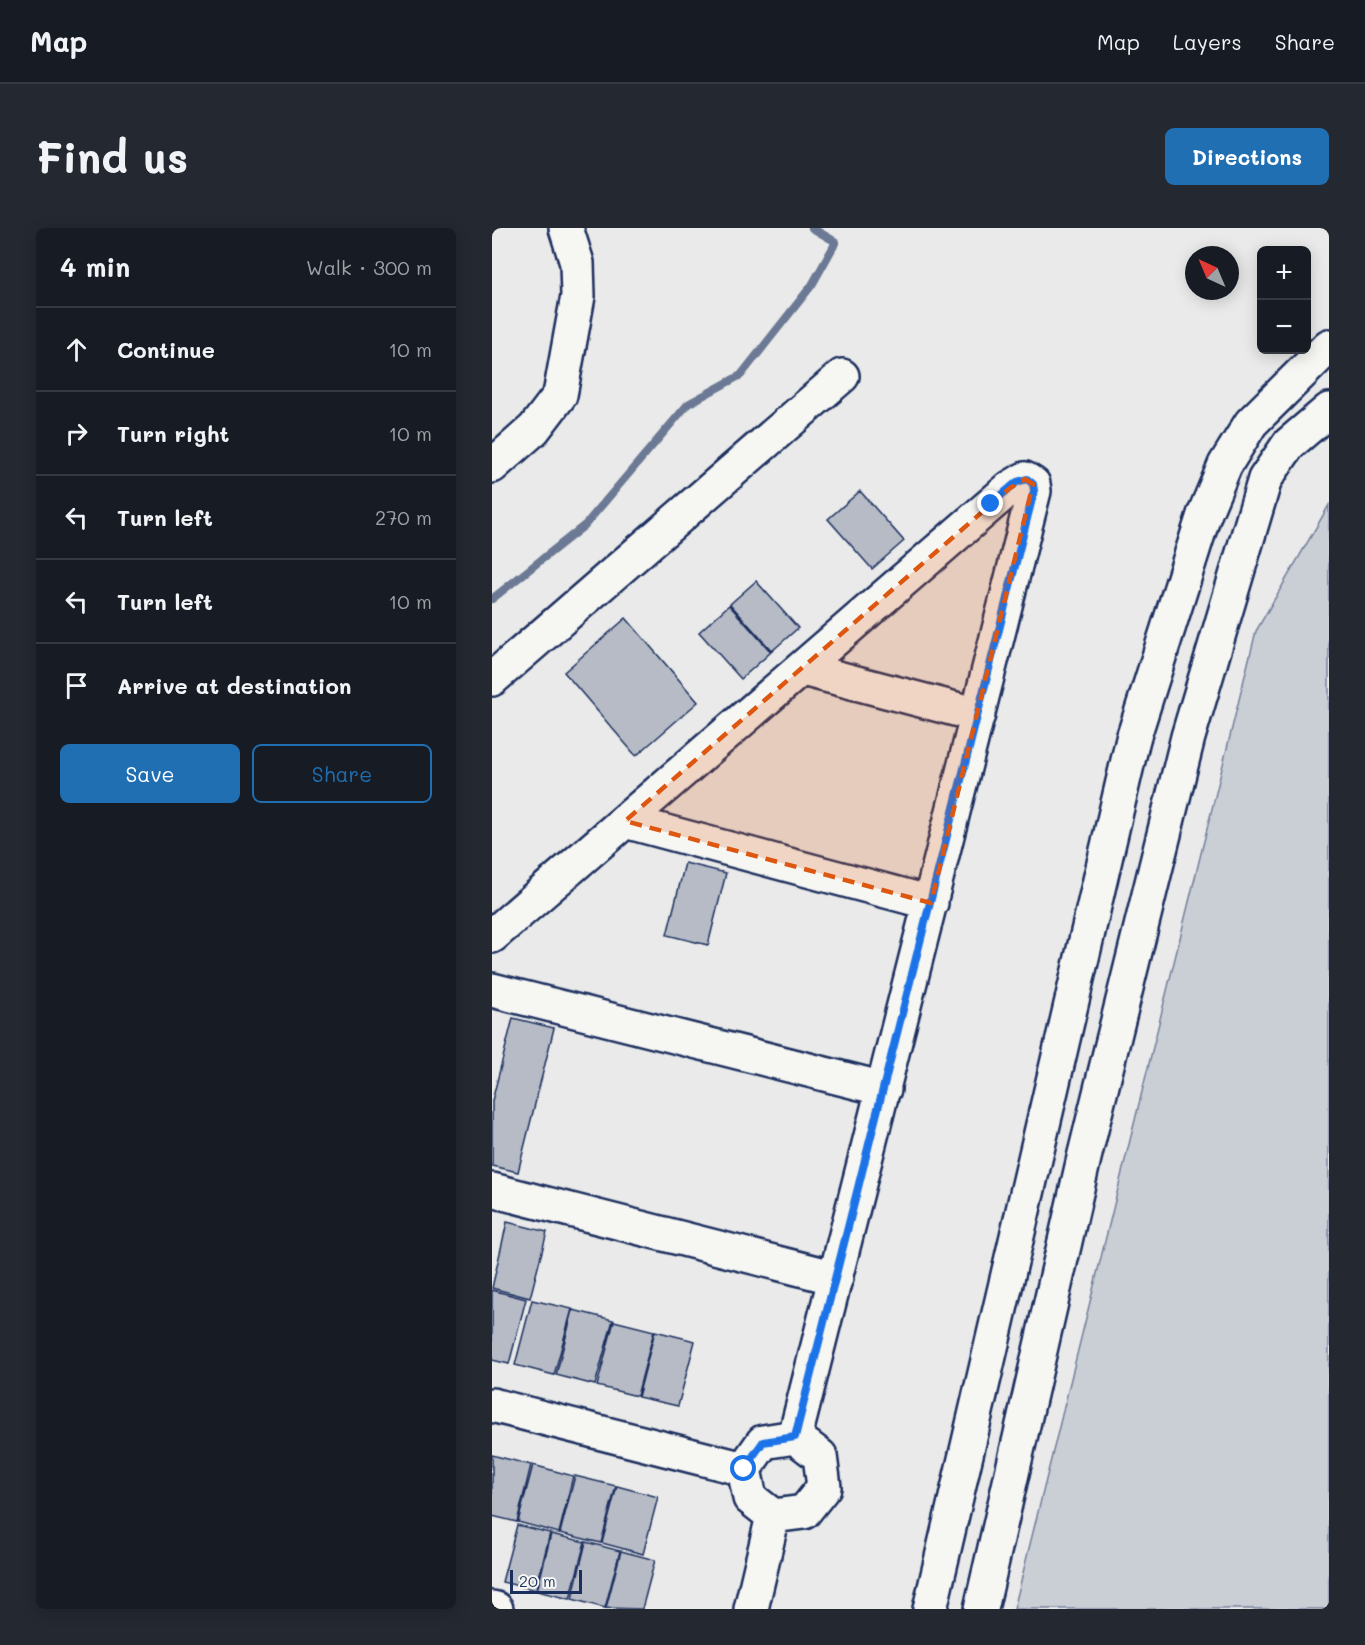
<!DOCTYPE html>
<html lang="en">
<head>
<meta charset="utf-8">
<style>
  :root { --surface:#171b24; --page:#242831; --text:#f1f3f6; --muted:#9ea1a6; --line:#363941; --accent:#1f6fb2 }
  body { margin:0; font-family:Mali,sans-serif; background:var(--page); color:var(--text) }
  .controls { position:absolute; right:18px; top:18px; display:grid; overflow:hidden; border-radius:9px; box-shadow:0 3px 15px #0003 }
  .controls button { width:54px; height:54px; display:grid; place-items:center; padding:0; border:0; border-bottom:2px solid var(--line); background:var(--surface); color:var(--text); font:30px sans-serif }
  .compass { position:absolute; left:693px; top:18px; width:54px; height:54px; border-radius:50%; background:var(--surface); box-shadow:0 3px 15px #0003; rotate:316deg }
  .scale { position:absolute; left:18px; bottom:15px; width:72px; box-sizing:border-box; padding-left:6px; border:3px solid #1b2f5e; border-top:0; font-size:16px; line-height:21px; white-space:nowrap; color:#1b2f5e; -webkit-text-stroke:4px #f6f6f2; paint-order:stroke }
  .stop { position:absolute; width:18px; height:18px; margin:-14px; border:4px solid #1a73e8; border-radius:50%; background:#fff }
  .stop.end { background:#1a73e8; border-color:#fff; box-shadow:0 2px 6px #0008 }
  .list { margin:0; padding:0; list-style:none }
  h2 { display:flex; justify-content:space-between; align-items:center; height:78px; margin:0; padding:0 24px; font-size:26px }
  h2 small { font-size:20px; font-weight:400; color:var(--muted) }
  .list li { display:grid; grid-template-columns:39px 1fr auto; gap:18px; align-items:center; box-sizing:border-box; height:84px; padding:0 24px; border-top:2px solid var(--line) }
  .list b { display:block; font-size:22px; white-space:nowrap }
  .list em { font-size:20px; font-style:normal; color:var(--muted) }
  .actions { display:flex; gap:12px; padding:18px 24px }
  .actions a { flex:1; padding:14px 0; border:2px solid var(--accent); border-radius:9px; text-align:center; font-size:21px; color:var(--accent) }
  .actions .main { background:var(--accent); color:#fff }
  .icon { flex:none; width:33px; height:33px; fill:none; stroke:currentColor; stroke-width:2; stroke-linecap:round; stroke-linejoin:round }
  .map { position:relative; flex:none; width:837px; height:1381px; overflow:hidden; border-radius:9px }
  header { display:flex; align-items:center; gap:36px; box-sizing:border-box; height:84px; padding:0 30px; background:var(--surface); border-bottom:2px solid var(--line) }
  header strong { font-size:28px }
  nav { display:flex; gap:33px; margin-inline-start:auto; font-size:21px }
  .intro { display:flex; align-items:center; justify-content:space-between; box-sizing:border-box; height:144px; padding:0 36px }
  h1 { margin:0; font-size:42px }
  .button { padding:15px 27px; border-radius:9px; background:var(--accent); color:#fff; font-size:21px; font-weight:700 }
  main { display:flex; gap:36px; padding:0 36px }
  aside { flex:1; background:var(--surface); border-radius:9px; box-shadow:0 3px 15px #0003 }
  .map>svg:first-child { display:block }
  .green { fill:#caced5; stroke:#727e9a; stroke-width:1.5 }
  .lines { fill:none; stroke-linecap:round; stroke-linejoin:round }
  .stream { stroke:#6c7995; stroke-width:8 }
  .building { fill:#b6bbc6; stroke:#1b2f5e; stroke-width:1.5 }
  .minor-casing { stroke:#1b2f5e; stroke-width:38 }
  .minor { stroke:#f6f6f2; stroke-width:33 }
  .route { stroke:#1a73e8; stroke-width:8 }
  .marked { fill:#de5710; fill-opacity:0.2; stroke:#de5710; stroke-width:4.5; stroke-dasharray:12 8; stroke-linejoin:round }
</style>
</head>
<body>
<header>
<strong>Map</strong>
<nav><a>Map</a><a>Layers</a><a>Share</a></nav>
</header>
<div class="intro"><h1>Find us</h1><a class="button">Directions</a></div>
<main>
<aside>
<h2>4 min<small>Walk · 300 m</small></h2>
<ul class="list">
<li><svg class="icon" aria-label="ahead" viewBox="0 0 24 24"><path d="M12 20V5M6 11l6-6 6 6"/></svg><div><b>Continue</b></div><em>10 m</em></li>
<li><svg class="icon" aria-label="right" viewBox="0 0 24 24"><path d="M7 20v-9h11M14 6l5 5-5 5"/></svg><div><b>Turn right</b></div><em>10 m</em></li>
<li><svg class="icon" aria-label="left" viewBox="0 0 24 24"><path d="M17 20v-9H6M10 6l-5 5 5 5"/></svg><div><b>Turn left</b></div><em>270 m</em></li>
<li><svg class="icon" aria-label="left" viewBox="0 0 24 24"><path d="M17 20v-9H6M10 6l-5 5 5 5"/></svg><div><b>Turn left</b></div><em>10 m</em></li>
<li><svg class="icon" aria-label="arrive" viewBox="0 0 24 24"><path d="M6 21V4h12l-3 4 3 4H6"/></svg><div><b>Arrive at destination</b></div></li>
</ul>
<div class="actions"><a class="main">Save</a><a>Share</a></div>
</aside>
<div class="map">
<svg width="837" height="1381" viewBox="0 0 837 1381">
  <rect width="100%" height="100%" fill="#e9eae9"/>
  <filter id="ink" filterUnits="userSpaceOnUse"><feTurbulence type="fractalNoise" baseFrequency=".0167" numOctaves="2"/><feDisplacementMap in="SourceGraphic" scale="12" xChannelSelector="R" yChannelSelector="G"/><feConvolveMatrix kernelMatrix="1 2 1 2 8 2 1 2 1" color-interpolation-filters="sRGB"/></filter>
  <g filter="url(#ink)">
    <path class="green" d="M 837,277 L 837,1381 L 522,1381 L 764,403 Z"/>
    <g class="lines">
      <path class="stream" d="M 0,371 L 93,297 L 196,176 L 249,147 L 320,57 L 344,14 L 320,0"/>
    </g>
    <path class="building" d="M 368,263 L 412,313 L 380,341 L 336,291 Z
      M 264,353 L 306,400 L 280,423 L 238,376 Z
      M 237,377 L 279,424 L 249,451 L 207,404 Z
      M 134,390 L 206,474 L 144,528 L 72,444 Z
      M 193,635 L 234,645 L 216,717 L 175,707 Z
      M 21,790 L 62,800 L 26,944 L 0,938 L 0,873 Z
      M 15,994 L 55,1004 L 38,1070 L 0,1060 Z
      M 0,1062 L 34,1071 L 17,1136 L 0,1132 Z
      M 40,1072 L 80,1081 L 62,1147 L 23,1137 Z
      M 81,1082 L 121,1092 L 103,1157 L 64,1147 Z
      M 122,1093 L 162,1103 L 145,1168 L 105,1158 Z
      M 163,1103 L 203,1113 L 186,1178 L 146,1169 Z
      M 0,1227 L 39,1237 L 25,1294 L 0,1288 Z
      M 41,1237 L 81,1248 L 67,1305 L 26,1294 Z
      M 83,1248 L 124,1258 L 109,1315 L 68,1305 Z
      M 125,1258 L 166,1269 L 151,1326 L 110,1315 Z
      M 25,1297 L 58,1305 L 44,1362 L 10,1354 Z
      M 59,1306 L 93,1314 L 78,1371 L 45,1363 Z
      M 94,1314 L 128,1323 L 113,1380 L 80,1371 Z
      M 129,1323 L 163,1332 L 150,1381 L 114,1380 Z"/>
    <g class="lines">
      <g class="minor-casing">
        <path id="minor" d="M 0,238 L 42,201 L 68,167 L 86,68 L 85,35 L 74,0
          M 311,441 L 486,487
          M 0,451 L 350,148
          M 133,593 L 439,675
          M 0,708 L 518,260 L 533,251 L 541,256 L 542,263 L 303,1209
          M 0,762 L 392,861
          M 0,962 L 344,1050
          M 0,1177 L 252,1241
          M 303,1209 L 328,1228 L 332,1259 L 312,1284 L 281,1288 L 258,1270 L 252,1241 L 271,1214 Z
          M 0,1380 L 4,1381
          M 259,1381 L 281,1288
          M 438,1381 L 641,511 L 712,287 L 733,237 L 759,195 L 837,118
          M 489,1381 L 592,930 L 696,509 L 773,251 L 797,216 L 837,182"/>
      </g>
      <use href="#minor" class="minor"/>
    </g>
  </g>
  <g class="lines" filter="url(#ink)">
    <path class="route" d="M 252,1241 L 271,1214 L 303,1209 L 542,263 L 541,256 L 535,251 L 525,254 L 499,276"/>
  </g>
  <path class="marked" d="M 533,251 L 541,256 L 439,675 L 133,593 L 518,260 Z"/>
</svg>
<div class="controls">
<button>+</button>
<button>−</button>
</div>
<svg class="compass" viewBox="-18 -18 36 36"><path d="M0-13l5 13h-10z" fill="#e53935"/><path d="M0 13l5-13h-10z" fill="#9ea1a6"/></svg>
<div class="scale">20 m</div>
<div class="stop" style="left:252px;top:1241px"></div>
<div class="stop end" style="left:499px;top:276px"></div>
</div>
</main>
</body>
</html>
